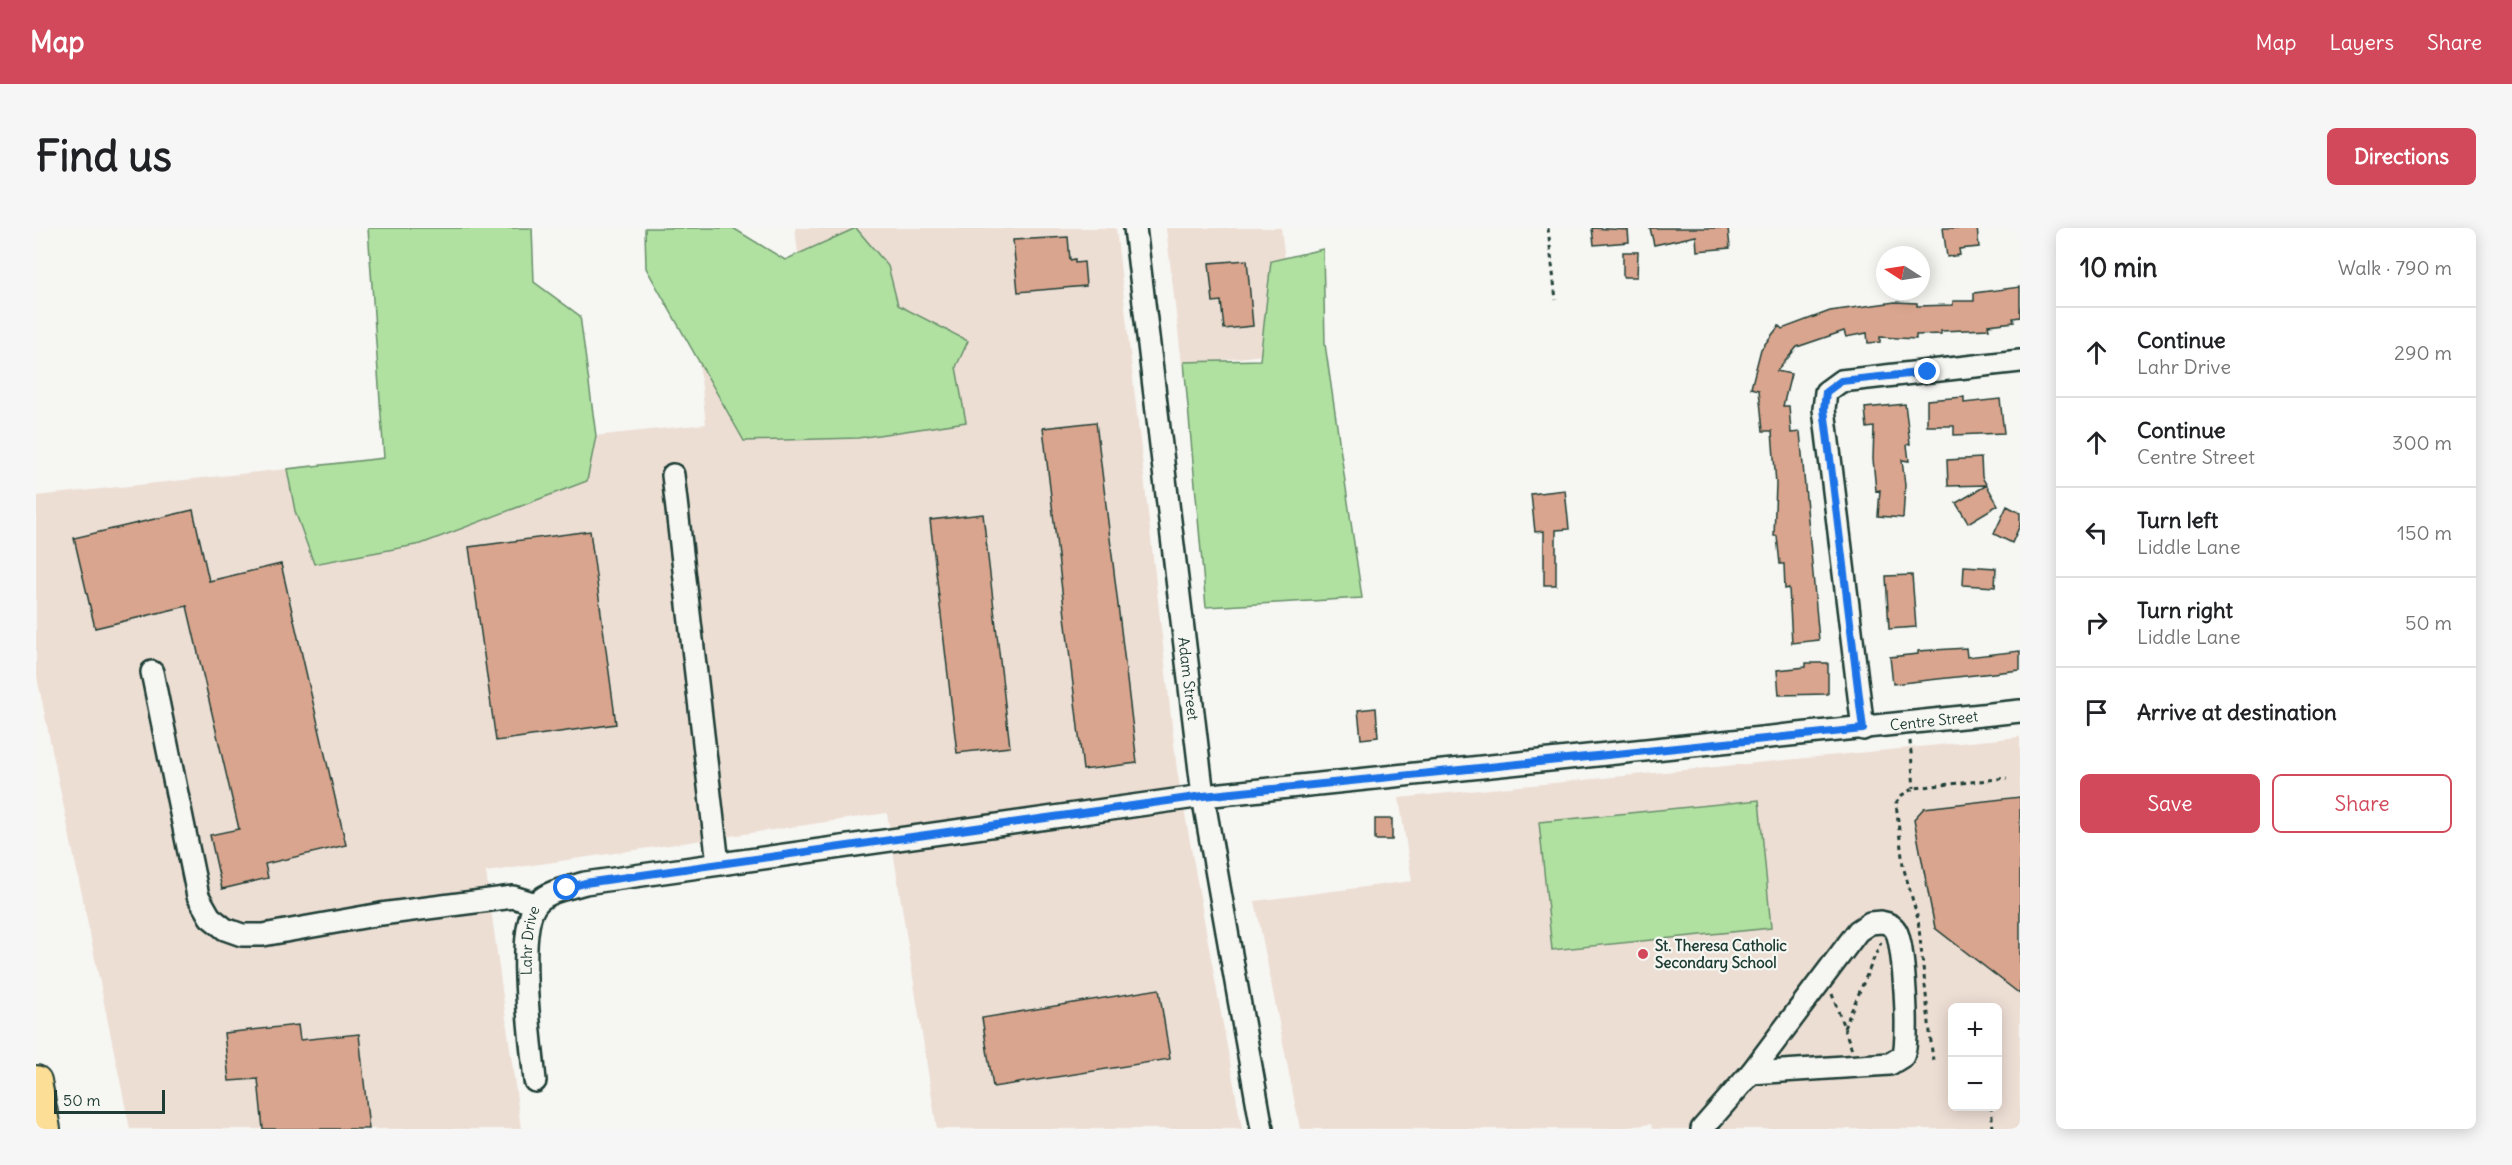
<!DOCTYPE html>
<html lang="en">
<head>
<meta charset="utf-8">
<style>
  :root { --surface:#fff; --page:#f6f6f6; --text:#202124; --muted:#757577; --line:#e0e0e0; --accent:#d1495b }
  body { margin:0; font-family:Delius,sans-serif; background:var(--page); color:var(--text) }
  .controls { position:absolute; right:18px; bottom:18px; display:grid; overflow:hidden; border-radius:9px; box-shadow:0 3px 15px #0003 }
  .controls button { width:54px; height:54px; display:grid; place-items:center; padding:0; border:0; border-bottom:2px solid var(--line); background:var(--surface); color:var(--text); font:30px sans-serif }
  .compass { position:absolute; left:1840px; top:18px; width:54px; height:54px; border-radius:50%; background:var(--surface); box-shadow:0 3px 15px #0003; rotate:282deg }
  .scale { position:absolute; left:18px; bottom:15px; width:111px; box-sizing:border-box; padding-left:6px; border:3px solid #1f3d34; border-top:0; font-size:16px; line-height:21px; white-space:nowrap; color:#1f3d34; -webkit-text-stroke:4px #f6f6f2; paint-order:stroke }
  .stop { position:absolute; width:18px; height:18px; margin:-14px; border:4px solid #1a73e8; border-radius:50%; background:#fff }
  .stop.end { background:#1a73e8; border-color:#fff; box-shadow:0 2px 6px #0008 }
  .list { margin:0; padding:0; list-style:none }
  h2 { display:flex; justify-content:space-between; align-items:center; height:78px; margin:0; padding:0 24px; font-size:26px }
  h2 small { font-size:20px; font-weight:400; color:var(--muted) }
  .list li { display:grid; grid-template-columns:39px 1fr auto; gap:18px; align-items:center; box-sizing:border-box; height:90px; padding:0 24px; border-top:2px solid var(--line) }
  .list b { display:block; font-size:22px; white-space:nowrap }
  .list p { margin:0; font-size:20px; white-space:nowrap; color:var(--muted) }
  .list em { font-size:20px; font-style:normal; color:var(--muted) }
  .actions { display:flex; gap:12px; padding:18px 24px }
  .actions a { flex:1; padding:14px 0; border:2px solid var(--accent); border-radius:9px; text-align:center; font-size:21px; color:var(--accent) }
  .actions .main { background:var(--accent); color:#fff }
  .icon { flex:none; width:33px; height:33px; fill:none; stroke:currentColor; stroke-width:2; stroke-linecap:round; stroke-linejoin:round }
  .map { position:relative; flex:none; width:1984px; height:901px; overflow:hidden; border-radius:9px }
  header { display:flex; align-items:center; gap:36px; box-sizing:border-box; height:84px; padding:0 30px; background:var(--accent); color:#fff }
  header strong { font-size:28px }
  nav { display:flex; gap:33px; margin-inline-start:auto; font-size:21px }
  .intro { display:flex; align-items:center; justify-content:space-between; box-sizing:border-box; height:144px; padding:0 36px }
  h1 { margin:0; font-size:42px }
  .button { padding:15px 27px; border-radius:9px; background:var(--accent); color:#fff; font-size:21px; font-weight:700 }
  main { display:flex; gap:36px; padding:0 36px }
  aside { flex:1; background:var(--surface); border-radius:9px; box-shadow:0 3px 15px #0003 }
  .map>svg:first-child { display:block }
  .built { fill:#edded4; fill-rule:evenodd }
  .green { fill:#b0e1a1; stroke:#688f6a; stroke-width:1.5 }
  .building { fill:#d9a58e; stroke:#1f3d34; stroke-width:1.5 }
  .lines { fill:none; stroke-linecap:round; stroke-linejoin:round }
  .minor-casing { stroke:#1f3d34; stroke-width:26 }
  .highway-casing { stroke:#1f3d34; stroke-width:34 }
  .path { stroke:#1f3d34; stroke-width:3; stroke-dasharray:4.5 4.5; stroke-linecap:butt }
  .minor { stroke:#f6f6f2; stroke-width:21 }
  .highway { stroke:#fcde96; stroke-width:30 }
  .route { stroke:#1a73e8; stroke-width:8 }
  .poi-dot { fill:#d1495b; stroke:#f6f6f2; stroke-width:2 }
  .labels { text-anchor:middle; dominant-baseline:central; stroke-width:4.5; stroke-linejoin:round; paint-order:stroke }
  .street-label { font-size:15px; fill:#1f3d34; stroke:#f6f6f2 }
  .poi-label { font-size:15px; font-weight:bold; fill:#1f3d34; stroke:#f6f6f2; text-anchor:start }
</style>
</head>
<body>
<header>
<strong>Map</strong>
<nav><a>Map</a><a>Layers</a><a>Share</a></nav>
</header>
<div class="intro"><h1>Find us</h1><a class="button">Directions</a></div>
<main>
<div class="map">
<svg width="1984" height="901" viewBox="0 0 1984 901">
  <rect width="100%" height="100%" fill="#f6f6f2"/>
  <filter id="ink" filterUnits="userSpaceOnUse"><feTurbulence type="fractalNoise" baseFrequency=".0167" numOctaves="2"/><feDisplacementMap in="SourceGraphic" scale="12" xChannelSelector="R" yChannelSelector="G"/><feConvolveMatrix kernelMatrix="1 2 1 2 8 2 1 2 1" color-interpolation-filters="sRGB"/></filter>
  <g filter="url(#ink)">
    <path class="built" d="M 759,0 L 1080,0 L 1141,542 L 1206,901 L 901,901 L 851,585 L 450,644 L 485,901 L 94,901 L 0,444 L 0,268 L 670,196 L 660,106 L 770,92 Z
      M 1130,0 L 1245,0 L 1260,123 L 1146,137 Z
      M 1984,509 L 1984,901 L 1616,901 L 1615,896 L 1579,901 L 1264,901 L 1219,673 L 1376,653 L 1363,570 ZM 1916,780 L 1962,780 L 1962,878 L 1916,878 Z"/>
    <path class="green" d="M 332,0 L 496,0 L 498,54 L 544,88 L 560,208 L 551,253 L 385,316 L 278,336 L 259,283 L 251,241 L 348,230 Z
      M 609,0 L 697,0 L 749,32 L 820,0 L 852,38 L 862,77 L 932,113 L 920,139 L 930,194 L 822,210 L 708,213 L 610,40 Z
      M 1287,21 L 1289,116 L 1326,370 L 1170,379 L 1148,134 L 1224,132 L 1235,33 Z
      M 1723,572 L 1735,700 L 1516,722 L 1503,594 Z"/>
    <path class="building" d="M 1556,0 L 1592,2 L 1593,14 L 1558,17 Z
      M 1614,0 L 1692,0 L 1694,20 L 1661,23 L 1660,8 L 1618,17 Z
      M 1907,0 L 1941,0 L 1943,19 L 1923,21 L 1924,27 L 1911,29 Z
      M 1032,9 L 1034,32 L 1039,31 L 1039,35 L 1048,34 L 1050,58 L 982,64 L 977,12 Z
      M 1587,24 L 1602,24 L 1601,49 L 1587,49 Z
      M 1211,32 L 1217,98 L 1188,101 L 1185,73 L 1177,74 L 1173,35 Z
      M 1984,59 L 1984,89 L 1977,90 L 1978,94 L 1952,97 L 1953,101 L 1905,103 L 1905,106 L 1880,107 L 1880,111 L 1844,109 L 1844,114 L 1832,115 L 1831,105 L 1810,109 L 1808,103 L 1761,119 L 1741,143 L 1755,146 L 1747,178 L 1753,178 L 1755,205 L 1764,204 L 1783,412 L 1756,415 L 1753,360 L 1749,361 L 1748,336 L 1744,336 L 1741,308 L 1738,308 L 1740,256 L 1736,203 L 1727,203 L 1723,162 L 1715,160 L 1725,121 L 1743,98 L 1746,101 L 1794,83 L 1859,74 L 1881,75 L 1881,78 L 1917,77 L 1917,73 L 1938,73 L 1938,65 Z
      M 1928,169 L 1928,175 L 1964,171 L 1968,205 L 1918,207 L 1918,198 L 1891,198 L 1891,172 Z
      M 1869,176 L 1874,216 L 1871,217 L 1873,233 L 1866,232 L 1869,257 L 1867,290 L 1842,288 L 1844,262 L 1840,263 L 1837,231 L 1838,199 L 1831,200 L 1829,180 Z
      M 1060,194 L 1101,535 L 1047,542 L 1007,200 Z
      M 1945,230 L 1946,249 L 1962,277 L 1932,295 L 1920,275 L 1951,257 L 1912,258 L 1911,232 Z
      M 1529,262 L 1533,301 L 1520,302 L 1520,357 L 1508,357 L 1508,303 L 1499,304 L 1495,266 Z
      M 1971,278 L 1984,285 L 1984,297 L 1976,315 L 1958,306 Z
      M 157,282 L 173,353 L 245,336 L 310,617 L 229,636 L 232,650 L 186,661 L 174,607 L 203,601 L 151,378 L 59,400 L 38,310 Z
      M 947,286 L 974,519 L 921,525 L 894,292 Z
      M 554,303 L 580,496 L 460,513 L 433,319 Z
      M 1928,338 L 1960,340 L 1959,359 L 1927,357 Z
      M 1876,347 L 1880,399 L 1853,401 L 1850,348 Z
      M 1930,420 L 1931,429 L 1984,423 L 1984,442 L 1857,456 L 1854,429 L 1882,426 L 1882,423 Z
      M 1770,435 L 1792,435 L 1792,466 L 1743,467 L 1741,442 L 1770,439 Z
      M 1340,480 L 1342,509 L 1325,511 L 1322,482 Z
      M 1984,569 L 1984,766 L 1899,700 L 1878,591 L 1888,580 Z
      M 1339,591 L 1356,591 L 1356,612 L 1339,612 Z
      M 1123,761 L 1134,831 L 957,859 L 946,790 Z
      M 262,797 L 264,812 L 323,806 L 333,901 L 227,901 L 222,851 L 193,853 L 188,805 Z"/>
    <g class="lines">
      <g class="minor-casing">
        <g id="minor">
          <path id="s1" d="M 1099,0 L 1167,568 L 1226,901"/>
          <path d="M 637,247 L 682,636"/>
          <path d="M 116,444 L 162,668 L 174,689 L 189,701 L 206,707 L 227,707 L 345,686 L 477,669 L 500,676"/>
          <path d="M 1827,501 L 1788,181 L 1790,164 L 1805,153 L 1984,133"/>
          <path d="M 1845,694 C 1851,695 1857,697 1860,703 C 1868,716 1874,813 1867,828 L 1854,836 L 1715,845 L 1822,703 L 1834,695 Z"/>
          <path id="s2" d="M 499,853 C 496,817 478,699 502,674 C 514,662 533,660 549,655 L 1167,568 L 1984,483"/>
          <path d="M 1666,901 L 1715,845"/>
        </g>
      </g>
      <g class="highway-casing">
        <path id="highway" d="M 0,853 L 9,901"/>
      </g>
      <path class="path" d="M 1512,0 L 1520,72
        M 1874,513 L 1878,560
        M 1796,766 L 1816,822
        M 1808,800 L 1845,714
        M 1897,833 L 1882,691 L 1867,638 L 1860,575 L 1866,567 L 1878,560 L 1971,550
        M 1955,878 L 1957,901"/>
      <use href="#minor" class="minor"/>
      <use href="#highway" class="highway"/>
    </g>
  </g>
  <g class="lines" filter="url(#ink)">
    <path class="route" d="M 531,660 L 549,655 L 1167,568 L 1827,501 L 1788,181 L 1790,164 L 1805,153 L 1892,144"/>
  </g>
  <circle class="poi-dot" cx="1607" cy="726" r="6"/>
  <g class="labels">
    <g class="street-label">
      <text stroke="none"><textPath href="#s1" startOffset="454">Adam Street</textPath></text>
      <text stroke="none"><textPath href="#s2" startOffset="1592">Centre Street</textPath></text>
      <text stroke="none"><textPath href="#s2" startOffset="141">Lahr Drive</textPath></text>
    </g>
    <g class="poi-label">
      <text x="1619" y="717">St. Theresa Catholic<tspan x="1619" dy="17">Secondary School</tspan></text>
    </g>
  </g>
</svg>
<div class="controls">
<button>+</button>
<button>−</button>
</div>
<svg class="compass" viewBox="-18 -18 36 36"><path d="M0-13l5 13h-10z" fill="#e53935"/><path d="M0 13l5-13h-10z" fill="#757577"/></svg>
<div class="scale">50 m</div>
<div class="stop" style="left:531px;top:660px"></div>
<div class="stop end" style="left:1892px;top:144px"></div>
</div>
<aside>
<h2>10 min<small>Walk · 790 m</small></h2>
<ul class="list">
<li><svg class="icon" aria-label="ahead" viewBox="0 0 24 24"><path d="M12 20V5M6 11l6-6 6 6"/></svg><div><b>Continue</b><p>Lahr Drive</p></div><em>290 m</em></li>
<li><svg class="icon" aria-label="ahead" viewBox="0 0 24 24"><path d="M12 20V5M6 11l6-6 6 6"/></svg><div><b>Continue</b><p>Centre Street</p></div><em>300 m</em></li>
<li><svg class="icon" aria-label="left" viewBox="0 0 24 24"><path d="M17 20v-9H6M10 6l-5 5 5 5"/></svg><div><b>Turn left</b><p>Liddle Lane</p></div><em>150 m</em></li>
<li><svg class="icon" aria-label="right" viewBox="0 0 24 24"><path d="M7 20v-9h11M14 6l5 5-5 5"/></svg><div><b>Turn right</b><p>Liddle Lane</p></div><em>50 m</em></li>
<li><svg class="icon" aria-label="arrive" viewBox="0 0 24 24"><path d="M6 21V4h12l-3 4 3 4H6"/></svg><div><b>Arrive at destination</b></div></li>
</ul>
<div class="actions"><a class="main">Save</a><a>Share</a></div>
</aside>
</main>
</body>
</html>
